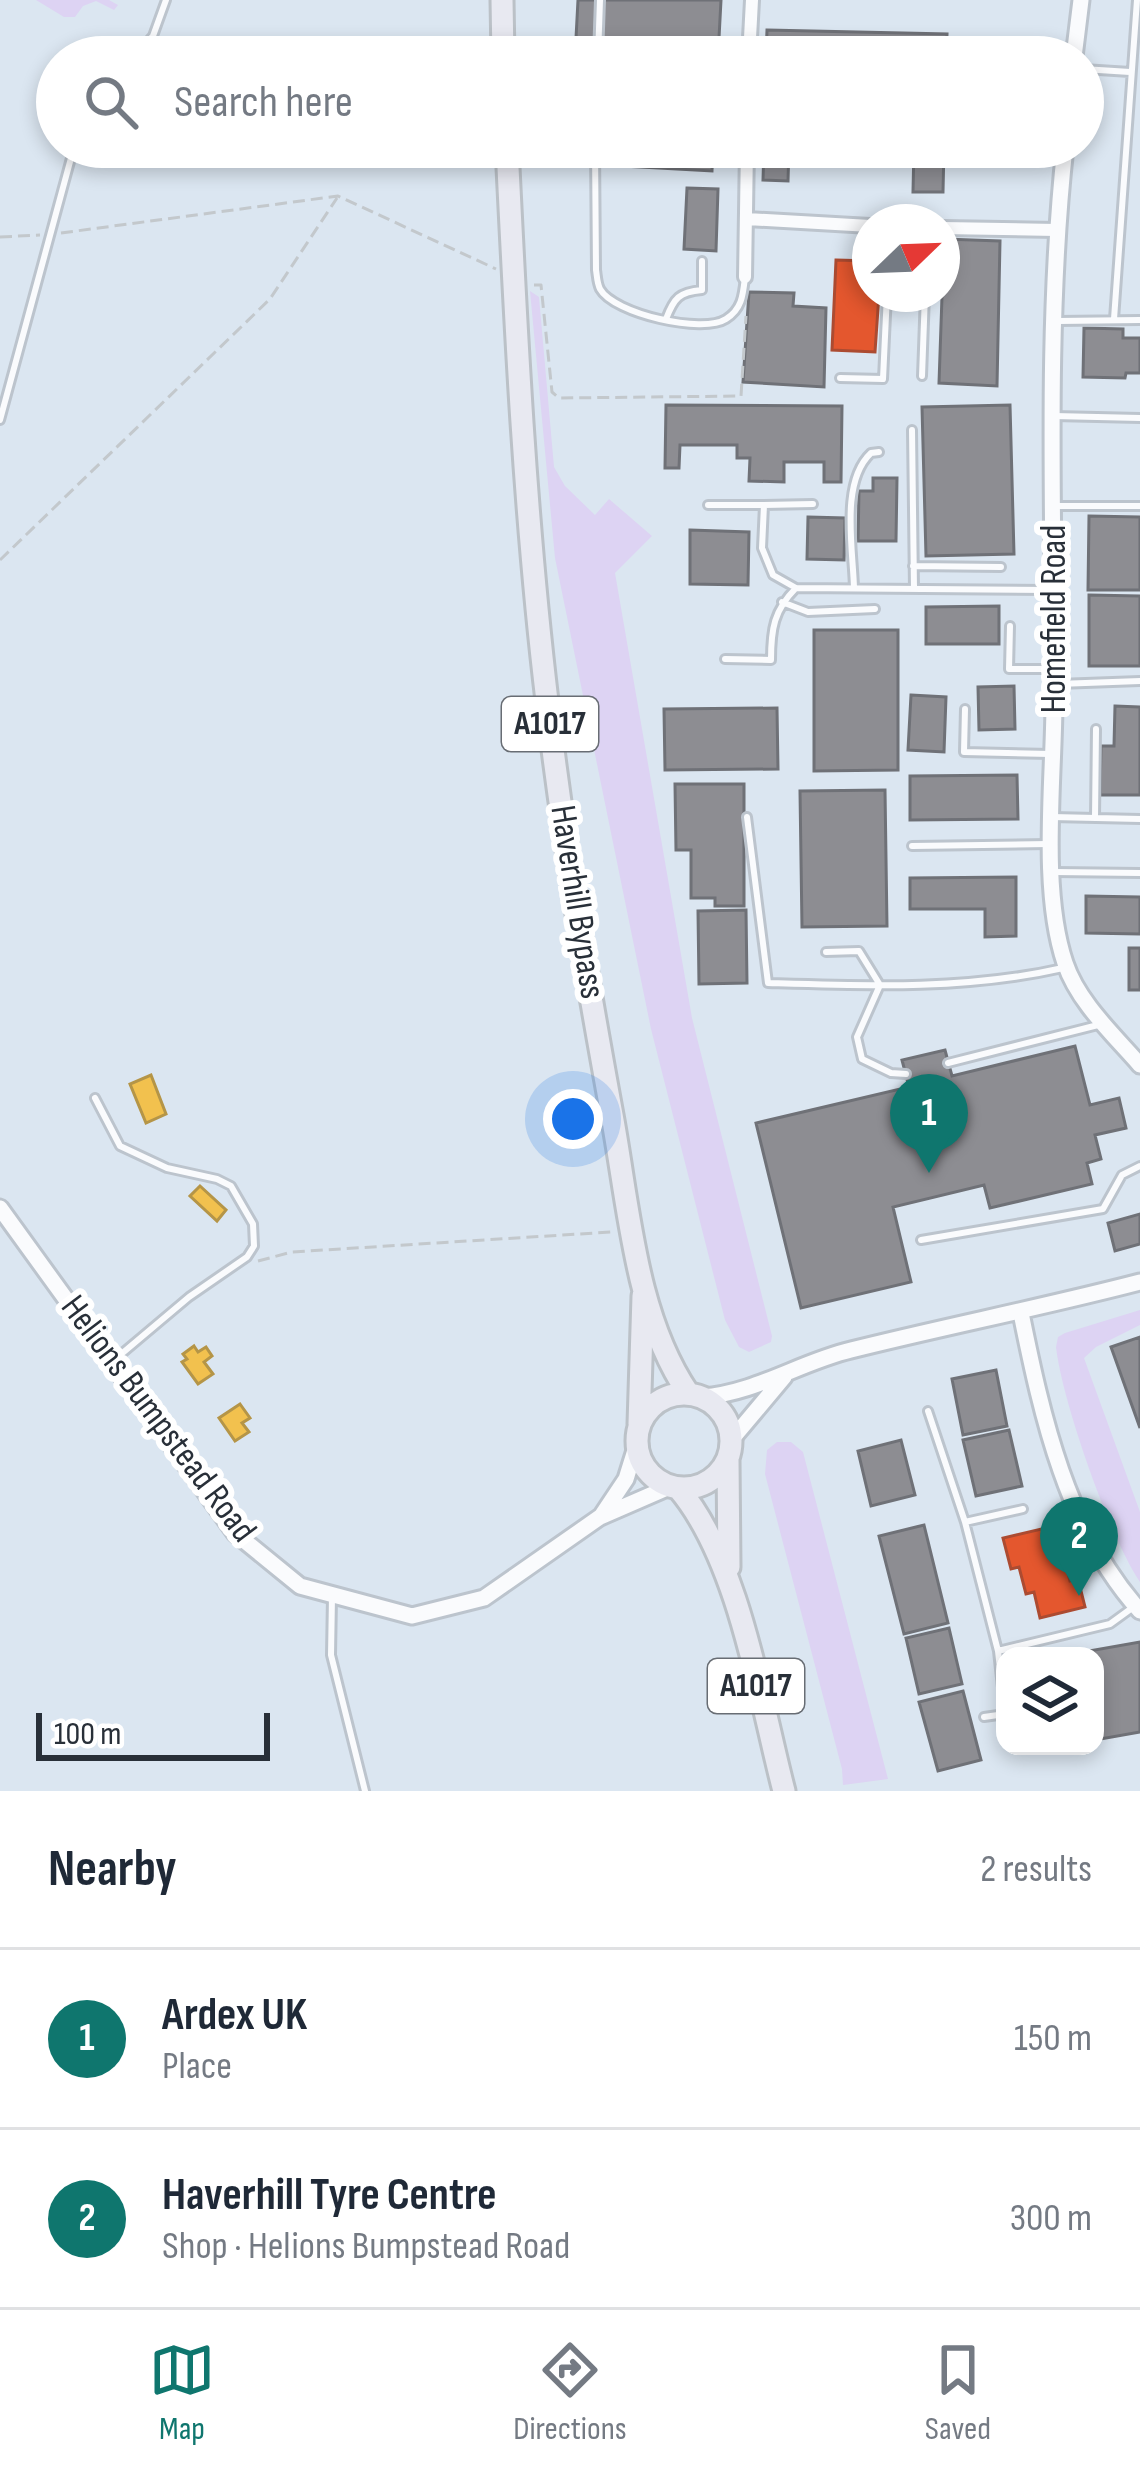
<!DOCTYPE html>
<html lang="en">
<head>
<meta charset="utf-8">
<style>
  :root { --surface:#fff; --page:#f6f6f7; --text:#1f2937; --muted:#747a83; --line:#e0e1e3; --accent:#0f766e }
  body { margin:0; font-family:"Sofia Sans Condensed",sans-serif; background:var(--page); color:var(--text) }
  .controls { position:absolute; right:36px; bottom:36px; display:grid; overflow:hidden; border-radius:24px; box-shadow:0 6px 18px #0003 }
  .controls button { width:108px; height:108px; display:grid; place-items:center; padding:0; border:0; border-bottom:3px solid var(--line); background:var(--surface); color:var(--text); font:60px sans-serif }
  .compass { position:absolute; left:852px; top:204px; width:108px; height:108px; border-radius:50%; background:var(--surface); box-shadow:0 6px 18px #0003; rotate:67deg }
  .scale { position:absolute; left:36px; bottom:30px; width:234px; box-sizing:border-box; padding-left:12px; border:6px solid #282f38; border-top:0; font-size:33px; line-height:42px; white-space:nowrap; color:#282f38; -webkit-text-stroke:9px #fff; paint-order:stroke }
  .you { position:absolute; left:573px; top:1119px; width:42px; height:42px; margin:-30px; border:9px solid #fff; border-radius:50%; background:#1a73e8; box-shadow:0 0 0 18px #1a73e833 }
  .badge { display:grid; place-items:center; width:78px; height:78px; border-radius:50%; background:var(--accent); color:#fff; font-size:39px; font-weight:700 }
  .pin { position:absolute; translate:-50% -99px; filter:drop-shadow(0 3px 6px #0008) }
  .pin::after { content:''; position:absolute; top:63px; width:42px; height:36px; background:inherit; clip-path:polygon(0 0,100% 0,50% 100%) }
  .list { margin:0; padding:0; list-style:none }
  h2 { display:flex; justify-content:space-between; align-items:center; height:156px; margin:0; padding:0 48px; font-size:51px }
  h2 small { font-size:39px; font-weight:400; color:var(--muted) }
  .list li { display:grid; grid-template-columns:78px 1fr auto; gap:36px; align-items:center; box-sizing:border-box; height:180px; padding:0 48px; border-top:3px solid var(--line) }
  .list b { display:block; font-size:45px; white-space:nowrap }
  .list p { margin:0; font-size:39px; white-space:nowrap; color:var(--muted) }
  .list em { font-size:39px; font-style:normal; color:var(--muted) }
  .icon { flex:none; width:66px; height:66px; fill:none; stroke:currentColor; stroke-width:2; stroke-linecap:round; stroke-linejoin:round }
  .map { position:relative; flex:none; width:1140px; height:1791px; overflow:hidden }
  .search { position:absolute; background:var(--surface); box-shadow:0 6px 18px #0003; left:36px; right:36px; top:36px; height:132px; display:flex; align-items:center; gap:30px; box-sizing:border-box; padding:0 42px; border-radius:66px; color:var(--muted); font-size:45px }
  .sheet { height:516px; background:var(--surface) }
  nav { display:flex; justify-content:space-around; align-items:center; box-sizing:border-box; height:168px; border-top:3px solid var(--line); background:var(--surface); font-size:33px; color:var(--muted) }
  nav a { display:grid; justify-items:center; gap:6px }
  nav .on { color:var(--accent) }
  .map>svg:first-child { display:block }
  .green { fill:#ddd3f3 }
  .homes { fill:#f2c14e; stroke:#b59547; stroke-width:3 }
  .shops { fill:#e4572e; stroke:#ac4b31; stroke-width:3 }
  .industry { fill:#8d8d92; stroke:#6f7177; stroke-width:3 }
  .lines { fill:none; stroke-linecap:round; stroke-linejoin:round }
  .service-casing { stroke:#bcc4cd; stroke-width:12 }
  .minor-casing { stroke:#bcc4cd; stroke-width:18 }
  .tertiary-casing { stroke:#bcc4cd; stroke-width:21 }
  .primary-casing { stroke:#bbc1c7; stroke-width:27 }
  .path { stroke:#c3c8cc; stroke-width:3; stroke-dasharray:12 6; stroke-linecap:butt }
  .service { stroke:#fafbfd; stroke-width:6 }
  .minor { stroke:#fafbfd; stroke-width:12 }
  .tertiary { stroke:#fafbfd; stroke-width:15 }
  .primary { stroke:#e8e9f1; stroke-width:21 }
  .labels { text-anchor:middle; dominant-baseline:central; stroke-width:12; stroke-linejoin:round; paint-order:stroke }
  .shield { fill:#fff; stroke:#686d74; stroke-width:3 }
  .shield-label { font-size:33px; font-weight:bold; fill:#282f38 }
  .street-label { font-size:36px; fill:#282f38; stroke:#fff }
</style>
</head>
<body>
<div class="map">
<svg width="1140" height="1791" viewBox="0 0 1140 1791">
  <rect width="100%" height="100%" fill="#dbe6f1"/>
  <path class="green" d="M 36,0 L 109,0 L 118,5 L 114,10 L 96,1 L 83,6 L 75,17 L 64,17 Z
    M 530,291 L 539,297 L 554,467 L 565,486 L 595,515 L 609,499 L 652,536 L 615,573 L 692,1018 L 772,1336 L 771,1342 L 749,1352 L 739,1347 L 725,1320 L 651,1029 L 555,558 Z
    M 1140,1310 L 1140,1325 L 1096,1347 L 1084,1358 L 1140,1512 L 1140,1582 C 1110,1538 1062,1401 1056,1347 L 1058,1337 L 1065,1333 Z
    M 777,1442 L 791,1442 L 803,1452 L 888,1779 L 843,1785 L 842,1769 L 765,1474 L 767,1450 Z"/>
  <path class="homes" d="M 151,1075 L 166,1114 L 146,1123 L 130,1084 Z
    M 200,1186 L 226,1210 L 217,1221 L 190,1196 Z
    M 194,1346 L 198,1352 L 206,1347 L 212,1356 L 204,1362 L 213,1374 L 198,1384 L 182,1362 L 187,1359 L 183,1354 Z
    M 240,1404 L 250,1418 L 242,1423 L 249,1432 L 235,1441 L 219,1418 Z"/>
  <path class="shops" d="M 836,260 L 870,261 L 870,294 L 879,294 L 875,352 L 832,350 Z
    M 1050,1527 L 1057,1556 L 1063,1554 L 1070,1581 L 1078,1579 L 1085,1607 L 1040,1618 L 1034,1592 L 1026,1594 L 1019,1567 L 1011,1569 L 1003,1538 Z"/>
  <path class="industry" d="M 578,0 L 721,0 L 718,57 L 575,57 Z
    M 767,30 L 947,34 L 946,57 L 766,57 Z
    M 570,147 L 713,147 L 712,171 L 569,163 Z
    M 764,147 L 789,147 L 788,181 L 763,180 Z
    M 914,147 L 944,147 L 943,192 L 913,192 Z
    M 687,188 L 718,189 L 716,251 L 684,249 Z
    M 944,239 L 1000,241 L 997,386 L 939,383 Z
    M 749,292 L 794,293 L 793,306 L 826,308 L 824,387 L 743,382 Z
    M 1084,328 L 1123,329 L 1123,338 L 1140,338 L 1140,373 L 1126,373 L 1125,378 L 1083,377 Z
    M 666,405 L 842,406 L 841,482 L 824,482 L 824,462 L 784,462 L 784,482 L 749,481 L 750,458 L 737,458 L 737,445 L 680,445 L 679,468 L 665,468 Z
    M 1010,405 L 1014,554 L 926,556 L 922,407 Z
    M 873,478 L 897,478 L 896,541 L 858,541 L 859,491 L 873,491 Z
    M 1089,516 L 1140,517 L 1140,590 L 1088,590 Z
    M 808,517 L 845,518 L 844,560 L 807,559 Z
    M 690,530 L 749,532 L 748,585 L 690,584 Z
    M 1089,595 L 1140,596 L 1140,666 L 1089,666 Z
    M 999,606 L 999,644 L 926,644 L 926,607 Z
    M 814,630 L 898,630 L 898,770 L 814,771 Z
    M 1014,686 L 1015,729 L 979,730 L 978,687 Z
    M 911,695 L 946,697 L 944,752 L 908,750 Z
    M 1115,706 L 1140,707 L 1140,795 L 1100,795 L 1101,746 L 1114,746 Z
    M 777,708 L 778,769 L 665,770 L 664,709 Z
    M 1017,775 L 1018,819 L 910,820 L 910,776 Z
    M 675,784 L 744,784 L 744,906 L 715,906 L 715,898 L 691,898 L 691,850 L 676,850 Z
    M 885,790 L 887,926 L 802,927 L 800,791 Z
    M 1016,877 L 1016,936 L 985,937 L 985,909 L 910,909 L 910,878 Z
    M 1086,896 L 1140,897 L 1140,934 L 1086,933 Z
    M 746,910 L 747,983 L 699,984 L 698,911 Z
    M 1129,948 L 1140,948 L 1140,990 L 1129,990 Z
    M 1075,1046 L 1090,1105 L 1119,1098 L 1126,1128 L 1095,1135 L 1101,1159 L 1087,1163 L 1092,1184 L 990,1208 L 984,1185 L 893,1207 L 911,1282 L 801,1308 L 756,1123 L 909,1087 L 902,1060 L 945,1050 L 952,1076 Z
    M 1140,1214 L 1140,1244 L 1115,1251 L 1108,1223 Z
    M 1140,1337 L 1140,1428 L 1111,1347 Z
    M 996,1370 L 1007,1426 L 963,1435 L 952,1379 Z
    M 1009,1430 L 1022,1486 L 976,1496 L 963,1440 Z
    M 901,1440 L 915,1495 L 871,1506 L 858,1451 Z
    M 924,1525 L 948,1623 L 904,1634 L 879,1536 Z
    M 949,1628 L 962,1684 L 919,1694 L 906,1638 Z
    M 1140,1642 L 1140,1732 L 1095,1740 L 1095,1656 L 1061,1656 Z
    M 963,1691 L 981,1760 L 938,1771 L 919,1702 Z"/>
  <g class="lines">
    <g class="service-casing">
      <path id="service" d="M 134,57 L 153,36 L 166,0
        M 598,57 L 600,0
        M 1083,69 L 1130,72
        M 595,147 L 596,270 C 597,276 597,283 600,289 C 614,314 703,334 726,319 C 742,309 743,295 745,277
        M 666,319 C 674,298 679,292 702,290 L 702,261
        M 1114,319 L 1137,0
        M 1058,321 L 1140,320
        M 922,376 L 925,294
        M 840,378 L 883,379 L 887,294
        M 1054,416 L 1140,418
        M 0,420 L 74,147
        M 912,430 L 914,589
        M 813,504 L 764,505 L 762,548 L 773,575 L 796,588 L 1049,590
        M 708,505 L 764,505
        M 1057,506 L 1140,506
        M 913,566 L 1001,567
        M 854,588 C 853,548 840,482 871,453 L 879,452
        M 782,602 L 808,612 L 875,609
        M 1010,626 L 1009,669 L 1050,669
        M 725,659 L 771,660 C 771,629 774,610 796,588
        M 1058,684 L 1140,681
        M 965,709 L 964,752 L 1050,754
        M 747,817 L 768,983 C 866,986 966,990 1063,968
        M 1052,817 L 1140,819
        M 1095,818 L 1096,729
        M 912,846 L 1048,844
        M 1054,872 L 1140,873
        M 826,952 L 859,951 L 880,985
        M 880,985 L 857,1037 L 862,1059 L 891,1073 L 906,1074
        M 948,1063 L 1102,1024
        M 95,1098 L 120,1146 L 167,1168 L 217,1179 L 231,1186 L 253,1224 L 254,1246 L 247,1257 L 189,1297 L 113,1361
        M 921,1240 L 1103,1209 L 1122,1175 L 1140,1166
        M 928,1411 L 965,1522 L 998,1651 L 1110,1624 L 1132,1608
        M 965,1522 L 1023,1509
        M 332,1597 L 331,1655 L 365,1791
        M 998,1651 L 1005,1714
        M 984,1717 L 1005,1714"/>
    </g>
    <g class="minor-casing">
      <path id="minor" d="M 749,57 L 752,0
        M 747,219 L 870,226
        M 942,228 L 1056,230
        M 745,277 L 747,147"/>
    </g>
    <g class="tertiary-casing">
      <path id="tertiary" d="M 1074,57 L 1081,0
        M 1065,147 C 1045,330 1054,517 1054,701 C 1054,779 1040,889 1065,963 C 1078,1002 1113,1034 1140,1065
        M 0,1208 L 235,1533 L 300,1586 L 412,1616 L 484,1598 L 600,1517 L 669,1487
        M 1021,1313 C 1042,1417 1067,1530 1140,1611
        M 702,1397 C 756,1393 800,1362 851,1350 C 947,1326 1044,1307 1140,1282
        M 732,1439 L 784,1377
        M 602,1515 L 626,1479 L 636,1447"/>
    </g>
    <g class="primary-casing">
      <path id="primary" d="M 502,0 L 503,57
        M 507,147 C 516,332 525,517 547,701 C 563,839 587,978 612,1115 C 629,1207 635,1315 688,1393
        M637 1441a47 47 0 1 1 94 0a47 47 0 1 1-94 0Z
        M 639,1424 L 643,1296
        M 728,1460 L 729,1567
        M 678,1488 C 739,1559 760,1699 784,1791"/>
    </g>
    <path class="path" d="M 61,233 L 338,196 L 496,269
      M 0,237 L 40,235
      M 534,285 L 541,285 L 552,392 L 559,398 L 741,396 L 746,316
      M 0,560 L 270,299 L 337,198
      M 258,1261 L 292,1252 L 612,1232"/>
    <use href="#service" class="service"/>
    <use href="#minor" class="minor"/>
    <use href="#tertiary" class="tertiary"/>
    <use href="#primary" class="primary"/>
  </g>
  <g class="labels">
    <g class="shield">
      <rect x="502" y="697" width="96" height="54" rx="9"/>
      <rect x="708" y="1659" width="96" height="54" rx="9"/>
    </g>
    <g class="shield-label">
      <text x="550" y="724">A1017</text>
      <text x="756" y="1686">A1017</text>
    </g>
    <g class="street-label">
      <text transform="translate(1054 619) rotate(-90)">Homefield Road</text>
      <text transform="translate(577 902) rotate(81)">Haverhill Bypass</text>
      <text transform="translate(158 1419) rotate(53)">Helions Bumpstead Road</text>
    </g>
  </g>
</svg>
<div class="controls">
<button><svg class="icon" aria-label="layers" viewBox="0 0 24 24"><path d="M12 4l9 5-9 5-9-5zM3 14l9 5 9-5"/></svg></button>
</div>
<svg class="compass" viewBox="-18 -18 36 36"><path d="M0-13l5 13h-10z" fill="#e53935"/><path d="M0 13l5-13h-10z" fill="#747a83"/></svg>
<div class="scale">100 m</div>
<div class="you"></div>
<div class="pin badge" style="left:929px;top:1173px">1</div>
<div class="pin badge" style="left:1079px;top:1596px">2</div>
<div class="search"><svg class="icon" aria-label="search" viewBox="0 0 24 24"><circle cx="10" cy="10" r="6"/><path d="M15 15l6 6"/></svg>Search here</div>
</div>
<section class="sheet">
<h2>Nearby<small>2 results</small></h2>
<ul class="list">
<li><span class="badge">1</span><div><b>Ardex UK</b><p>Place</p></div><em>150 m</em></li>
<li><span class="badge">2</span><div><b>Haverhill Tyre Centre</b><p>Shop · Helions Bumpstead Road</p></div><em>300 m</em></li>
</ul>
</section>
<nav>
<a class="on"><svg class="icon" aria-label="map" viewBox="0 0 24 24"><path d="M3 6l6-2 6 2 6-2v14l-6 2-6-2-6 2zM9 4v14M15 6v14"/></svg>Map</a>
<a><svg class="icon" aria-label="directions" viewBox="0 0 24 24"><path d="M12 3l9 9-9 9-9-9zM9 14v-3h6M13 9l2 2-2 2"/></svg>Directions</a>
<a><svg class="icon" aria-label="saved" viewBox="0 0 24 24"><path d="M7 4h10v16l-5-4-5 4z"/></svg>Saved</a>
</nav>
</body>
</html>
